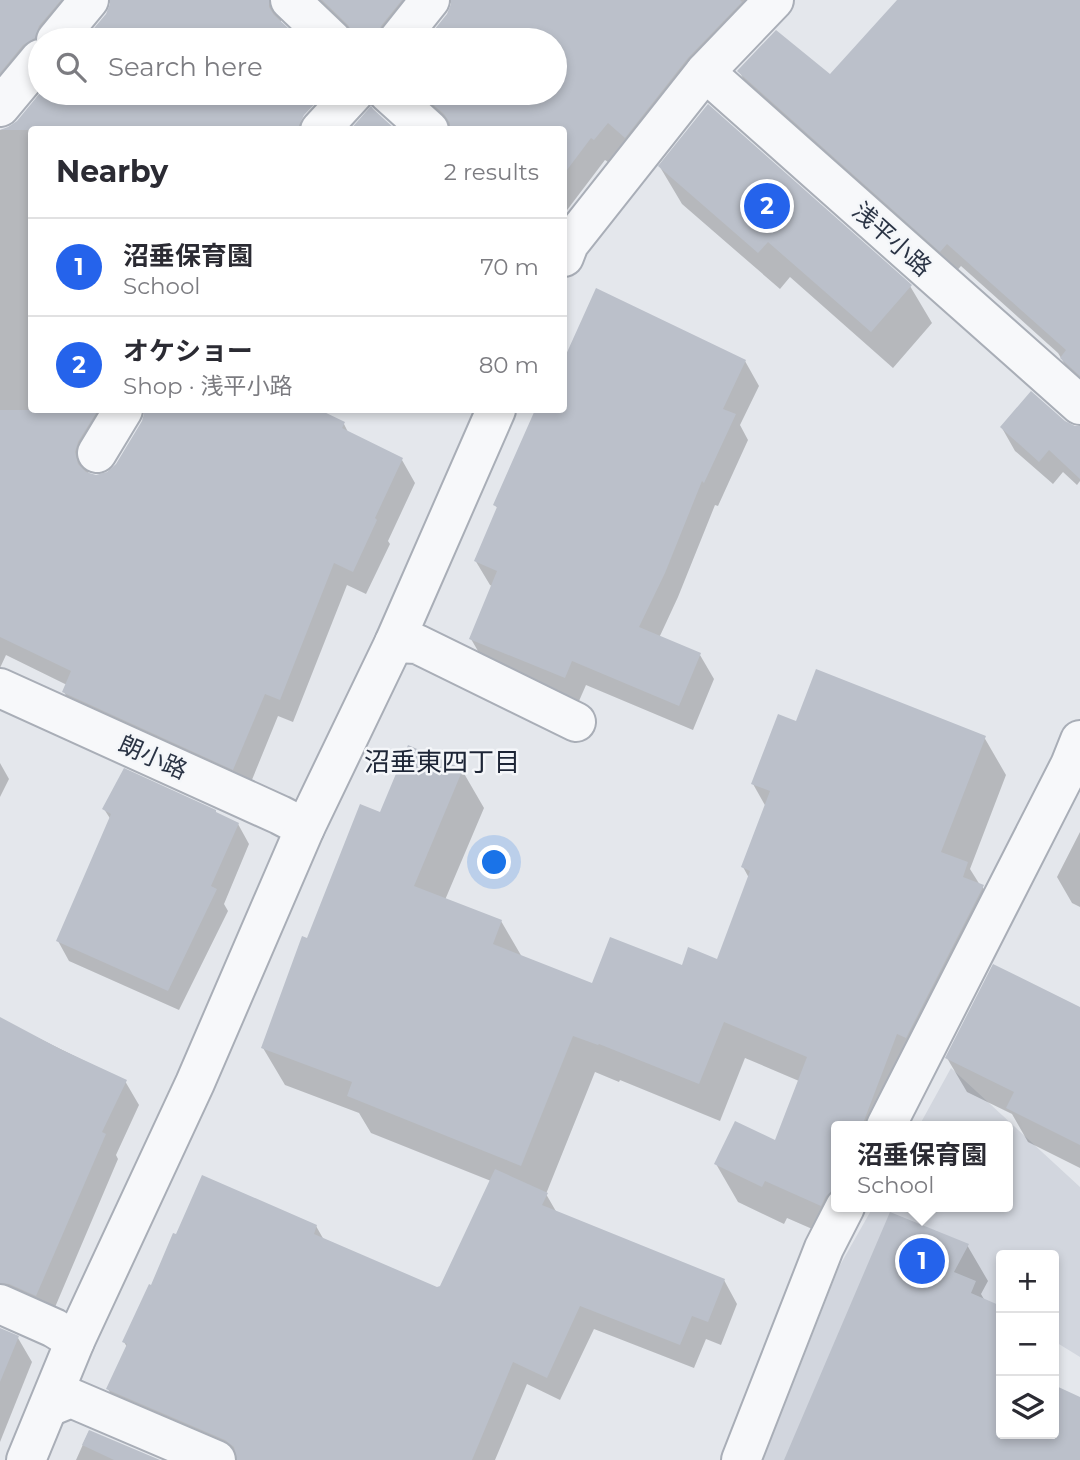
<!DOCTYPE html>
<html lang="en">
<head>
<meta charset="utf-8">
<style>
  :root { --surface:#fff; --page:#f2f2f3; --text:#2b2b33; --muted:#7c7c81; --line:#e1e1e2; --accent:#2563eb }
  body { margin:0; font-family:Montserrat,"Noto Sans JP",sans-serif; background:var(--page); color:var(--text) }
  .controls { position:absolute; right:21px; bottom:21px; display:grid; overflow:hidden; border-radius:7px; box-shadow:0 4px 10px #0003 }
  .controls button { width:63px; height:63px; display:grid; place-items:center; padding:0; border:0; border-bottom:2px solid var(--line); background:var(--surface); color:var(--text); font:35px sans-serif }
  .you { position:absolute; left:495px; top:863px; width:24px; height:24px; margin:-18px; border:5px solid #fff; border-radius:50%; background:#1a73e8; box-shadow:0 0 0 10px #1a73e833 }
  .badge { display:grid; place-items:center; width:46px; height:46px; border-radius:50%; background:var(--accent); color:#fff; font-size:23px; font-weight:700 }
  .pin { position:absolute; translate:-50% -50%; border:4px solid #fff; box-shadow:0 2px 7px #0006 }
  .popup { position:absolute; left:831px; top:1121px; width:182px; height:91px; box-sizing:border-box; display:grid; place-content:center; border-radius:7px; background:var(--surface); filter:drop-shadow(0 2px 5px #0005); font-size:23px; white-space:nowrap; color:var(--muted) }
  .popup b { font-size:26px; color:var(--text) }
  .popup::after { content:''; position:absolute; left:50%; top:100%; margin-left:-14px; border:14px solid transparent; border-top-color:var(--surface) }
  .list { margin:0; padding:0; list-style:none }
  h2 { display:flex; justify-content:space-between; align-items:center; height:91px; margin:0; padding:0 28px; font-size:30px }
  h2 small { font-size:23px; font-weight:400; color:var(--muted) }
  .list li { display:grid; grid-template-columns:46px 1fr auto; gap:21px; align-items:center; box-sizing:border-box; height:98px; padding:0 28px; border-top:2px solid var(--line) }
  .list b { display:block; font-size:26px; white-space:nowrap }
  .list p { margin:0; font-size:23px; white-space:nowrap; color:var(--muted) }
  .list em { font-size:23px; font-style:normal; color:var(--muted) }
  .icon { flex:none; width:38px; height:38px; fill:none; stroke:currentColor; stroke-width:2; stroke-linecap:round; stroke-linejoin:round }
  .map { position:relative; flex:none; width:1080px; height:1460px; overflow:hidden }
  .search { position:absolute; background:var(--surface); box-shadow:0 4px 10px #0003; left:28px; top:28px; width:539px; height:77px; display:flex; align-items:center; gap:18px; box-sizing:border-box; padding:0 24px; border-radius:38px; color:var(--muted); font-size:26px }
  .panel { position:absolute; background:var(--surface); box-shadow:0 4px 10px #0003; left:28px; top:126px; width:539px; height:287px; border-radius:7px }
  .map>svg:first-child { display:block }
  .built { fill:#d2d6de }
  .shadow { fill:#0003; fill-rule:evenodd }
  .building { fill:#bbc0ca }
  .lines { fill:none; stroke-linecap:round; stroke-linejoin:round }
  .minor-casing { stroke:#a9aeb7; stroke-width:42 }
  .tertiary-casing { stroke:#a9aeb7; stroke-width:42 }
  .minor { stroke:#f7f8fa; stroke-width:38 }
  .tertiary { stroke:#f7f8fa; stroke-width:38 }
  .labels { text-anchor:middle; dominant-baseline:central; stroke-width:5; stroke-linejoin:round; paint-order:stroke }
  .street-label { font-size:24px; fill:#2b3445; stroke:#f4f6f9 }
  .neighbourhood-label { font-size:26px; fill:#1d2536; stroke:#f4f6f9 }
</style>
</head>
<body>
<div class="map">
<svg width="1080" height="1460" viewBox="0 0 1080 1460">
  <rect width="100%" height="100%" fill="#e4e7ec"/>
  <path class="built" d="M 951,1068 L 1080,1187 L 1080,1357 L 1054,1341 L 1054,1255 L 1001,1255 L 1001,1416 L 983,1460 L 763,1460 L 839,1267 L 873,1207 L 1008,1207 L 1008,1126 L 919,1126 Z"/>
  <path class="shadow" d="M 0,0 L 753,0 L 639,160 L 622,145 L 608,162 L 605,160 L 564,214 L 564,130 L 451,130 L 418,100 L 374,95 L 325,130 L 32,130 L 32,410 L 317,410 L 344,424 L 349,434 L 402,460 L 415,483 L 388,541 L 390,544 L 366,594 L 347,585 L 293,722 L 278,716 L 247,792 L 77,715 L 64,692 L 67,685 L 6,655 L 0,668 L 0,130 L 7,129 L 18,122 L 43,93 L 322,93 L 297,120 L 299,123 L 327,93 L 555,93 L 555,40 L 428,40 L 449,15 L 453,4 L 447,1 L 401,40 L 355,40 L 320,7 L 281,18 L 281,24 L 298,40 L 86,40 L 108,14 L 112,4 L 106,1 L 0,112 ZM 137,411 L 146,413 L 143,422 L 117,465 L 108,474 L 96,477 L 88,474 L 91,465 Z
    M 899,0 L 1080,0 L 1080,385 L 1075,381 L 1058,353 L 961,266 L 954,274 L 752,94 L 739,71 L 830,76 Z
    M 660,167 L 910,286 L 932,323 L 893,368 L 790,277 L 780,289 L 682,204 Z
    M 597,291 L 745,361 L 759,386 L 740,425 L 748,440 L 718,506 L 715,505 L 678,597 L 659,638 L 700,655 L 714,679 L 693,730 L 586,685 L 579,701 L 485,663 L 471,639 L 492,586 L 490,585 L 475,560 L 498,509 L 495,505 L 537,410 L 564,410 L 564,361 Z
    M 1064,423 L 1080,428 L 1080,481 L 1077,485 L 1063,472 L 1053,484 L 1015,451 L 1002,428 Z
    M 797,724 L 984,737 L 1006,775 L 970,869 L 980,885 L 982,886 L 1004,924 L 897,1126 L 836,1126 L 836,1207 L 866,1207 L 859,1224 L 854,1226 L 842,1242 L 787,1218 L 784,1224 L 738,1202 L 716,1164 L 776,1143 L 799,1081 L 745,1058 L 720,1121 L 620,1080 L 619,1082 L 595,1072 L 546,1194 L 557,1213 L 724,1280 L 737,1304 L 721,1345 L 706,1339 L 694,1368 L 594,1329 L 560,1400 L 527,1384 L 495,1460 L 232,1460 L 122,1413 L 108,1389 L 127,1347 L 124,1342 L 316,1226 L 324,1240 L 437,1289 L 441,1287 L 491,1181 L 371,1133 L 359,1113 L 285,1085 L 263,1048 L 308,941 L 381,814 L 462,770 L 484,808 L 445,900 L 501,921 L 522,957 L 593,985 L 718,961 L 749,878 L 743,867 L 766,807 L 753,784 Z
    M 0,763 L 9,779 L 0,797 Z
    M 104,809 L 238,824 L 249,844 L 224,904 L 228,911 L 179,1010 L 69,961 L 58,941 L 111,820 Z
    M 1080,832 L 1080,907 L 1072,903 L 1057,877 Z
    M 1080,1009 L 1080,1168 L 1028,1142 L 1012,1114 L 967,1092 L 947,1058 Z
    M 0,1019 L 125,1081 L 139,1105 L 116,1155 L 118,1159 L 50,1319 L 0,1310 Z
    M 967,1245 L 988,1281 L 981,1294 L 985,1301 L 1001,1308 L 1001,1434 L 1054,1434 L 1054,1387 L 1080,1399 L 1080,1460 L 786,1460 Z
    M 0,1330 L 18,1338 L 32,1362 L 0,1442 Z
    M 89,1431 L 156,1460 L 76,1460 Z"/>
  <path class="building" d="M 0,0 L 61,0 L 39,26 L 35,38 L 23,45 L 0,73 Z
    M 110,0 L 269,0 L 269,7 L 274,15 L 301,40 L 84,40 L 106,14 L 110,4 Z
    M 322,0 L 402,0 L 381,26 L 377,36 L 377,40 L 353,40 L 353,33 L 348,25 Z
    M 451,0 L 740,0 L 742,2 L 688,58 L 625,138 L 608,123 L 594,140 L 591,138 L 564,174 L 564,130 L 450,130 L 450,123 L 444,114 L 420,93 L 555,93 L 555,40 L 426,40 L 447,14 L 451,4 Z
    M 897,0 L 1080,0 L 1080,376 L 1060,358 L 1066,350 L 947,244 L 940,252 L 737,71 L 776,30 L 830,74 Z
    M 40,93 L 325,93 L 304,115 L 299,125 L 299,130 L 0,130 L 8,127 L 17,121 Z
    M 708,104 L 912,285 L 871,332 L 768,242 L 758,253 L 658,166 Z
    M 371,106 L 373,109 L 396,130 L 350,130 Z
    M 596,288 L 746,360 L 723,409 L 736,414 L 704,483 L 702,481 L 665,573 L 639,627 L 701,653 L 679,706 L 572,661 L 565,678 L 469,639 L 497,571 L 474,561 L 497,507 L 493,505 L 535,410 L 564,410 L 564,359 Z
    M 1031,391 L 1065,421 L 1075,426 L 1080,426 L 1080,479 L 1049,450 L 1039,462 L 1000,427 Z
    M 0,410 L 98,410 L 78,442 L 75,452 L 78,464 L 86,472 L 96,475 L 107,472 L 116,464 L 142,421 L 145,410 L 320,410 L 345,422 L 342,428 L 403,458 L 375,518 L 377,520 L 353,572 L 334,563 L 280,700 L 265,694 L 233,770 L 62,692 L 71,671 L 0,637 Z
    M 816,669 L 986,736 L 941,852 L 968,862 L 963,877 L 984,885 L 906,1038 L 897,1034 L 862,1126 L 836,1126 L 836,1188 L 826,1196 L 821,1206 L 765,1181 L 762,1187 L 714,1164 L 735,1121 L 775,1140 L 807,1057 L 724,1022 L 699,1084 L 599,1044 L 598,1045 L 573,1036 L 521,1166 L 347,1096 L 352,1082 L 261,1048 L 302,936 L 307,938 L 360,804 L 380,812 L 408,745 L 463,769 L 414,886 L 502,920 L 493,944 L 592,983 L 610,937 L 682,965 L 688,947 L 717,959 L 750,871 L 741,867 L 770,791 L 751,784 L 778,714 L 796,721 Z
    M 124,768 L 216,810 L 216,812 L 239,823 L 211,886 L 217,889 L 168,991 L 56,941 L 111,814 L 102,809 Z
    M 993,964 L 1080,1007 L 1080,1145 L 1006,1108 L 1014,1092 L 945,1058 Z
    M 0,1017 L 60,1049 L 127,1080 L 102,1132 L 106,1134 L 36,1296 L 9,1284 L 0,1283 Z
    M 495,1169 L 548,1193 L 542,1205 L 725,1279 L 708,1322 L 692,1316 L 680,1345 L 580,1306 L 547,1378 L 513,1362 L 472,1460 L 237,1460 L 234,1447 L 225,1440 L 106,1389 L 127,1344 L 122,1342 L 149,1284 L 151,1285 L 173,1233 L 176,1234 L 202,1175 L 317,1225 L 314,1234 L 437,1287 L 440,1286 Z
    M 890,1212 L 969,1244 L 954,1272 L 976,1281 L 971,1293 L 1001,1306 L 1001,1434 L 1054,1434 L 1054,1385 L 1080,1397 L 1080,1460 L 784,1460 Z
    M 0,1328 L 19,1336 L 0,1382 Z
    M 89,1430 L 160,1460 L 114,1460 L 82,1445 Z"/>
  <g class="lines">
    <g class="minor-casing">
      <path id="minor" d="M 290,0 L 332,40
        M 56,40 L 89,0
        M 398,40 L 430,0
        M 705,72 L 1080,405
        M 388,93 L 429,130
        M 0,107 L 40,59
        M 320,130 L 354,93
        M 97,453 L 123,410
        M 394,643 L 417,644 L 576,722
        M 0,688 L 280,815 L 305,828
        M 886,1126 L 1070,765 L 1080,740
        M 0,1304 L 54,1328 L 75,1341
        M 49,1407 L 71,1398 L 216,1460
        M 741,1460 L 824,1248 L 845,1207"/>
    </g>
    <g class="tertiary-casing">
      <path id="tertiary" d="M 564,257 L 569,244 L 705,72 L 774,0
        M 26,1460 L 75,1341 L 195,1083 L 305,828 L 394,643 L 496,410"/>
    </g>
    <use href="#minor" class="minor"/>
    <use href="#tertiary" class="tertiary"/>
  </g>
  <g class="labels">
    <g class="street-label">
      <text transform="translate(892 239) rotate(42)">浅平小路</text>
      <text transform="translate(153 757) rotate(24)">朗小路</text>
    </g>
    <g class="neighbourhood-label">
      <text x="442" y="762">沼垂東四丁目</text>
    </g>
  </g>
</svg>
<div class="controls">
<button>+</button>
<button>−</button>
<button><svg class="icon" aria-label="layers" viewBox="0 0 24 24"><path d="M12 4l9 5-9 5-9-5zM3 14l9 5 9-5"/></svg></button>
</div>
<div class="you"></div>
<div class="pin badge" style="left:922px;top:1261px">1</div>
<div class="popup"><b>沼垂保育園</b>School</div>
<div class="pin badge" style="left:767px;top:206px">2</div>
<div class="search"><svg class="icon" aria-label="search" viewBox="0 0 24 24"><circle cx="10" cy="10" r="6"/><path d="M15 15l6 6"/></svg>Search here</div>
<section class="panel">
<h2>Nearby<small>2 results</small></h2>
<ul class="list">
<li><span class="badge">1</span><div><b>沼垂保育園</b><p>School</p></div><em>70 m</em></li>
<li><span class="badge">2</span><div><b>オケショー</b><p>Shop · 浅平小路</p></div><em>80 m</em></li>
</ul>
</section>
</div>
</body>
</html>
